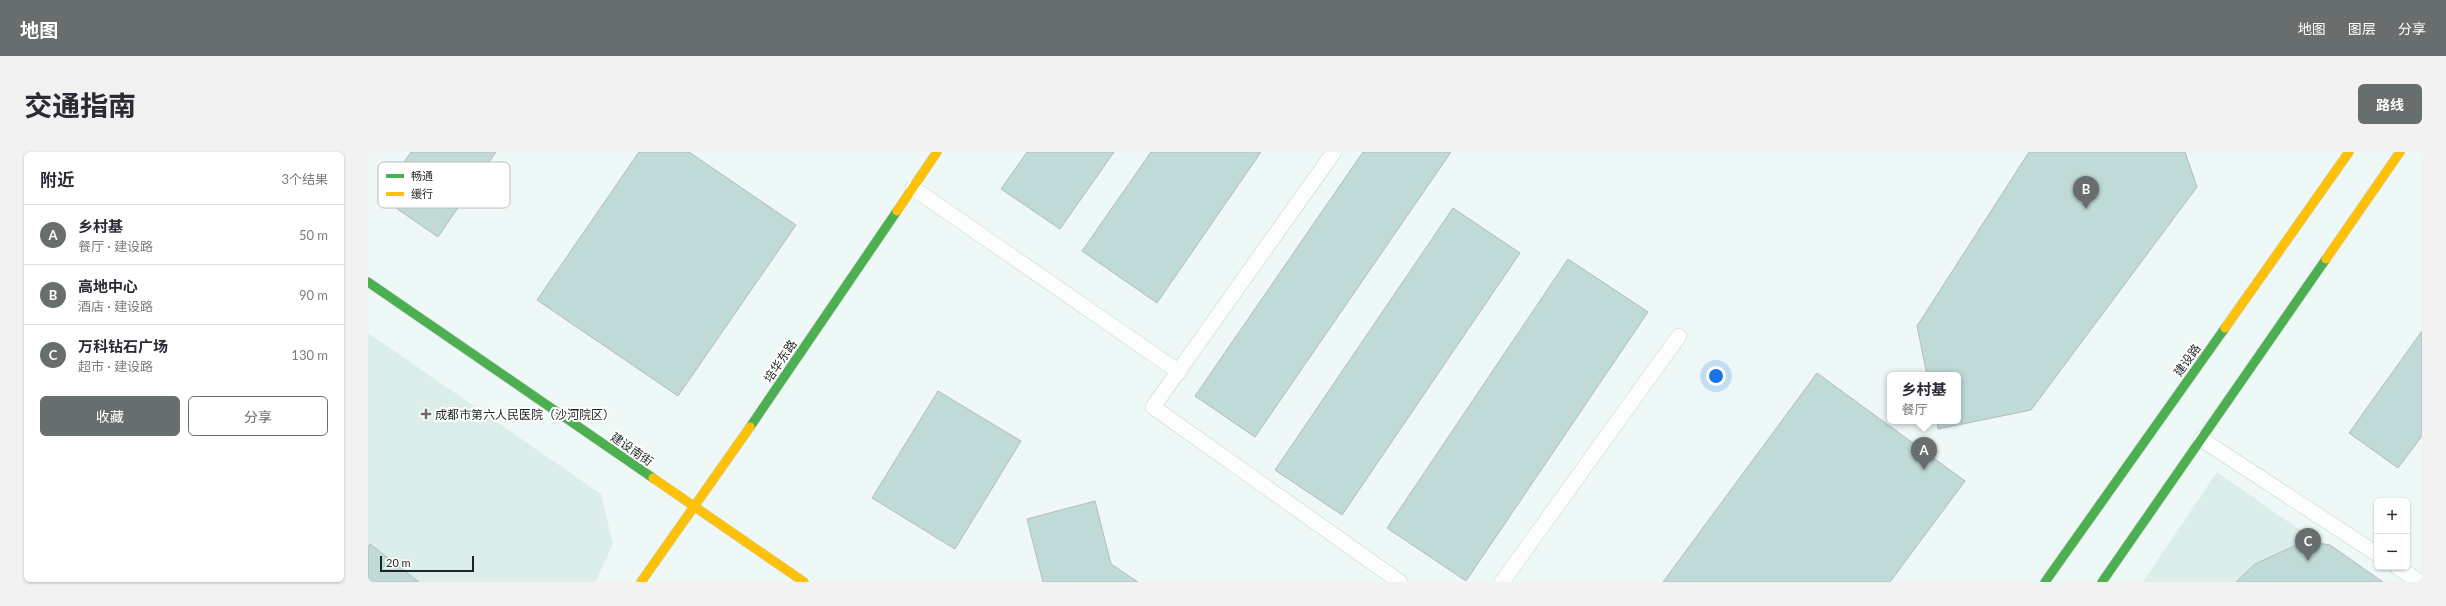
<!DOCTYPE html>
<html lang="zh">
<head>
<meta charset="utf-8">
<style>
  :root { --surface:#fff; --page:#f2f2f3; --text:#2b2b33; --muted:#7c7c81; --line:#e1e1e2; --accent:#676e6d }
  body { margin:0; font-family:Lato,"Noto Sans SC",sans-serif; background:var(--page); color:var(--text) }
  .controls { position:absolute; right:12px; bottom:12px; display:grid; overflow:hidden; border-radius:6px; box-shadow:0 1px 3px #0004 }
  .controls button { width:36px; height:36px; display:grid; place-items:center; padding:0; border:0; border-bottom:1px solid var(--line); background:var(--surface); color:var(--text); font:20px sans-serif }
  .scale { position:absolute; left:12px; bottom:10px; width:94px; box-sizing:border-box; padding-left:4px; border:2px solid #1e2423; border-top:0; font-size:11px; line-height:14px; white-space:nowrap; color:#1e2423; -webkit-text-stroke:3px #fff; paint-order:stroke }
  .you { position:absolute; left:1348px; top:224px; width:14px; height:14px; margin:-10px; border:3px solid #fff; border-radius:50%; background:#1a73e8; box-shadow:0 0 0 6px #1a73e833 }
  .badge { display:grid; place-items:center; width:26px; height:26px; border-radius:50%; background:var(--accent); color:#fff; font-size:13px; font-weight:700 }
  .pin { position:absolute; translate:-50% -33px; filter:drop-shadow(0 1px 2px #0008) }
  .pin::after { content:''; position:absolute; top:21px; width:14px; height:12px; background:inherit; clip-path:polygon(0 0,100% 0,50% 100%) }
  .popup { position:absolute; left:1519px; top:220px; width:74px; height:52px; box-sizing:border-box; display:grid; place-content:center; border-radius:6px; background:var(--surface); filter:drop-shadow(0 1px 3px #0005); font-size:13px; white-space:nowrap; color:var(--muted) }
  .popup b { font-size:15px; color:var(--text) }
  .popup::after { content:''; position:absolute; left:50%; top:100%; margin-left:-8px; border:8px solid transparent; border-top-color:var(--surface) }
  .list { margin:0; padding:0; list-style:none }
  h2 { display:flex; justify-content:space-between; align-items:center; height:52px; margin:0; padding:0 16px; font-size:17px }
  h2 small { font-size:13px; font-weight:400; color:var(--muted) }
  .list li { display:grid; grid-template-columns:26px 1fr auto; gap:12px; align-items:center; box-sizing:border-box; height:60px; padding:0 16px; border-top:1px solid var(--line) }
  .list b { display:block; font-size:15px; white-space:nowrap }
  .list p { margin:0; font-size:13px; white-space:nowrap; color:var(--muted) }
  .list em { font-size:13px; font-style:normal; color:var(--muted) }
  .actions { display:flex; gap:8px; padding:12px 16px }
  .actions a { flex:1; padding:9px 0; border:1px solid var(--accent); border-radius:6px; text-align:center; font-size:14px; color:var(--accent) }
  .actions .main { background:var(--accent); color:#fff }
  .map { position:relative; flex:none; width:2054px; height:430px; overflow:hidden; border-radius:6px }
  header { display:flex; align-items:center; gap:24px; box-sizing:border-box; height:56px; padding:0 20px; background:var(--accent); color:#fff }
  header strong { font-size:19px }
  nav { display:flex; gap:22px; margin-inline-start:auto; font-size:14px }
  .intro { display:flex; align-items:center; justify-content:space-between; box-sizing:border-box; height:96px; padding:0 24px }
  h1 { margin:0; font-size:28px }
  .button { padding:10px 18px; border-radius:6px; background:var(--accent); color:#fff; font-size:14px; font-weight:700 }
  main { display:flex; gap:24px; padding:0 24px }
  aside { flex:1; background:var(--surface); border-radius:6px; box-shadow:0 1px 3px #0004 }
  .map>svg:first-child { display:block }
  .built { fill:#dbeeea }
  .building { fill:#c0dbd7; stroke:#b5bcbb }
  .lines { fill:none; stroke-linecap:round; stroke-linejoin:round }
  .lane-casing { stroke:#cad2d0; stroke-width:16 }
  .fast-casing { stroke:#cad2d0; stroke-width:10 }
  .slow-casing { stroke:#cad2d0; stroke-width:10 }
  .lane { stroke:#fcfefe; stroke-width:15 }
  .fast { stroke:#4caf50; stroke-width:9 }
  .slow { stroke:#ffc107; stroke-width:9 }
  .poi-dot { fill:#676e6d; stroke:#fff; stroke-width:1.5 }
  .labels { text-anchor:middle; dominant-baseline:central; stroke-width:4; stroke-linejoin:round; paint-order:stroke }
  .street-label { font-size:12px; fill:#1e2423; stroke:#fff }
  .poi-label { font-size:12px; fill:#1e2423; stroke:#fff; text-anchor:start }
  .key { fill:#fff; stroke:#bcbdbd; stroke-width:1 }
  .key-label { font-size:11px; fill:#1e2423 }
</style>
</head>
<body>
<header>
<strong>地图</strong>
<nav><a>地图</a><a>图层</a><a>分享</a></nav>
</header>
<div class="intro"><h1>交通指南</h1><a class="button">路线</a></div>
<main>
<aside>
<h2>附近<small>3个结果</small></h2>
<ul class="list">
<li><span class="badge">A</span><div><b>乡村基</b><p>餐厅 · 建设路</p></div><em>50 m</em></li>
<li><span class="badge">B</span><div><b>高地中心</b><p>酒店 · 建设路</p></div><em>90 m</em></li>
<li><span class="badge">C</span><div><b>万科钻石广场</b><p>超市 · 建设路</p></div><em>130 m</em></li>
</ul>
<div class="actions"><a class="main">收藏</a><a>分享</a></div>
</aside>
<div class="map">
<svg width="2054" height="430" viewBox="0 0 2054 430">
  <rect width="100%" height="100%" fill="#eef8f6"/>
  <path class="built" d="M 0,181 L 233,342 L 245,392 L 227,430 L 0,430 Z
    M 1849,320 L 2006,430 L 1775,430 Z"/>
  <path class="building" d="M 43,0 L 128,0 L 70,85 L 12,45 Z
    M 271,0 L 321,0 L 428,73 L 310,244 L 169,148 Z
    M 659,0 L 746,0 L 692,77 L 633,37 Z
    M 783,0 L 893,0 L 789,151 L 714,99 Z
    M 995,0 L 1083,0 L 887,285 L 827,244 Z
    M 1661,0 L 1817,0 L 1829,35 L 1663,258 L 1570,277 L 1569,269 L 1590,269 L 1590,223 L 1559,223 L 1549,174 Z
    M 1085,56 L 1152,101 L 974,363 L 907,318 Z
    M 1200,107 L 1280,160 L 1098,429 L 1019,376 Z
    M 2054,179 L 2054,284 L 2030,316 L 1981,281 Z
    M 1449,221 L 1597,329 L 1522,430 L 1295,430 Z
    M 570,239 L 653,289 L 587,397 L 504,346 Z
    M 727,349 L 743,412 L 770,430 L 675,430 L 659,367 Z
    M 1937,389 L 1962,393 L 2015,430 L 1868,430 L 1887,412 Z
    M 2,392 L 51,430 L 0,430 L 0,395 Z"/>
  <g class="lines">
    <g class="lane-casing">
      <path id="lane" d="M 966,0 L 785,255 L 1032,430
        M 545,36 L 811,220
        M 1833,287 L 2009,402
        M 2029,415 L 2052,430
        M 1134,430 L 1311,184"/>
    </g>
    <g class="fast-casing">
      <path id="fast" d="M 0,130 L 285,326
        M 382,275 L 529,59
        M 1677,430 L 1857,176
        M 1734,430 L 1958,107"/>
    </g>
    <g class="slow-casing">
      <path id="slow" d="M 529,59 L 569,0
        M 1958,107 L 2032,0
        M 1857,176 L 1981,0
        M 285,326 L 436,430
        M 273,430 L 382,275"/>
    </g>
    <use href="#lane" class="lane"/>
    <use href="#fast" class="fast"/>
    <use href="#slow" class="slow"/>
  </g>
  <path class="poi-dot" d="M56 256h4v4h4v4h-4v4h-4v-4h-4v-4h4z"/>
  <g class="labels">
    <g class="street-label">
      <text transform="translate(1819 208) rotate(-55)">建设路</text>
      <text transform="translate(412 209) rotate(-56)">培华东路</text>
      <text transform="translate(264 297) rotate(35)">建设南街</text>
    </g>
    <g class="poi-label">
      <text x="67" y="262">成都市第六人民医院（沙河院区）</text>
    </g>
  </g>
  <rect x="10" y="10" width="132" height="46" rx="6" class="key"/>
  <rect x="18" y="22" width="18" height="4" fill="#4caf50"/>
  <rect x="18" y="40" width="18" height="4" fill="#ffc107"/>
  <g class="key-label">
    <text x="43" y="28">畅通</text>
    <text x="43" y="46">缓行</text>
  </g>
</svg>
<div class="controls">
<button>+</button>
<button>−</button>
</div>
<div class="scale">20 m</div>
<div class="you"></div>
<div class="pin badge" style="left:1556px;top:318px">A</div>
<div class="popup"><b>乡村基</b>餐厅</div>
<div class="pin badge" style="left:1718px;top:57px">B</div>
<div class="pin badge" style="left:1940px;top:409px">C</div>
</div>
</main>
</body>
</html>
